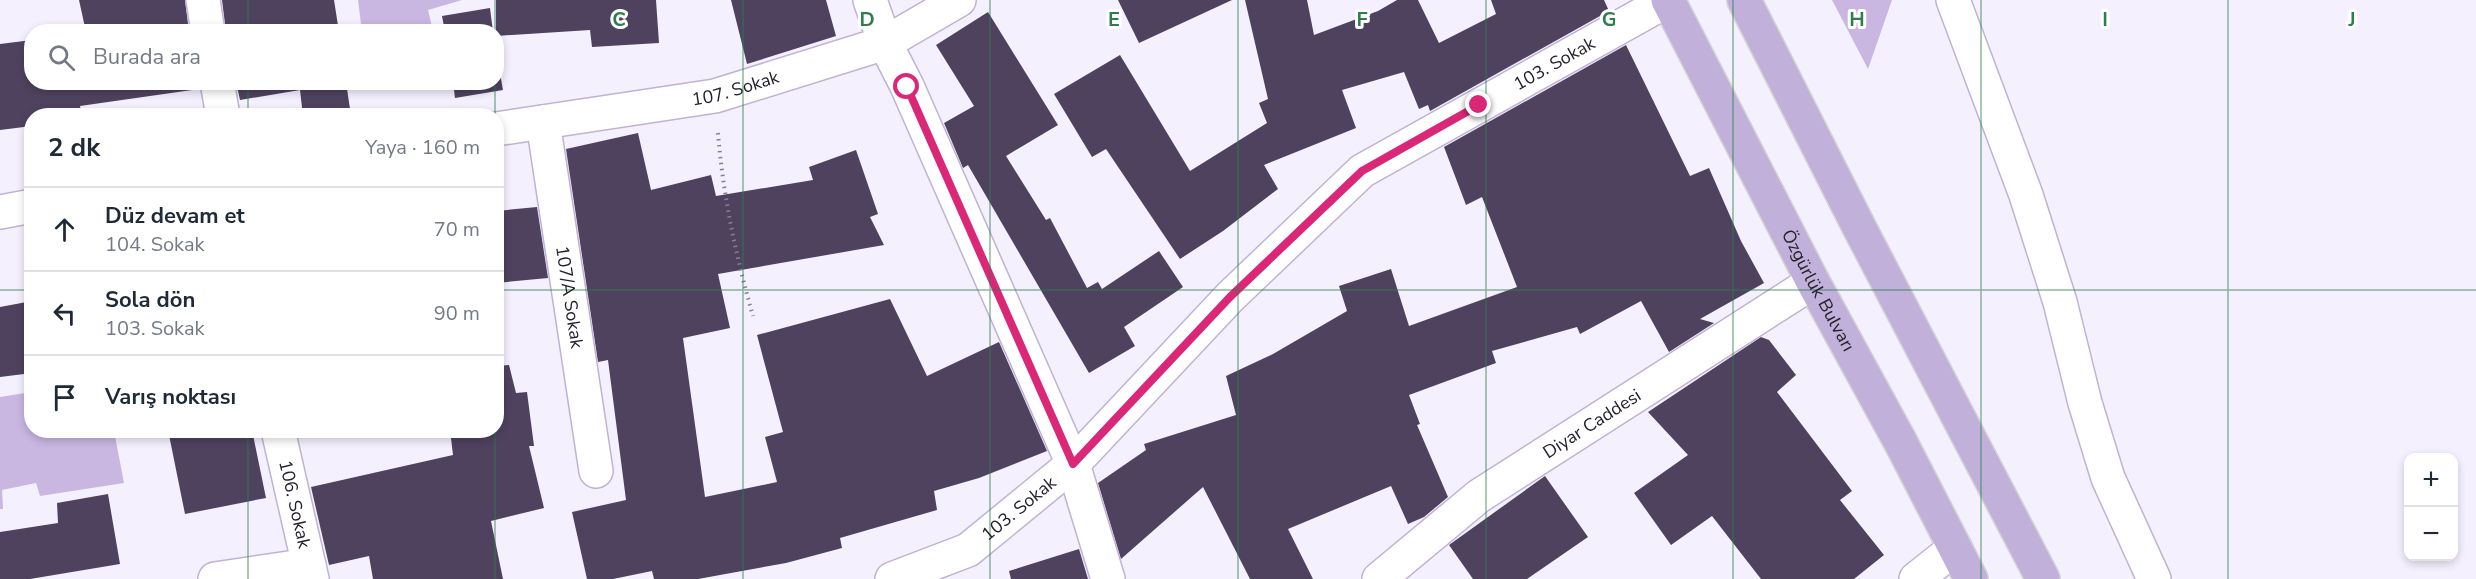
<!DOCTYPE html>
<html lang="tr">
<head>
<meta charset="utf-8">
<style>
  :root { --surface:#fff; --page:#f2f2f3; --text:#1f2937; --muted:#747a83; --line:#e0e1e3 }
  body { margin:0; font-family:"Nunito Sans",sans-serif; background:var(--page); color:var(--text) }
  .controls { position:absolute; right:18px; bottom:18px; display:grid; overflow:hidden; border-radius:12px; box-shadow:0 3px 9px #0003 }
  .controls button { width:54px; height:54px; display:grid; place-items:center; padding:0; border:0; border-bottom:2px solid var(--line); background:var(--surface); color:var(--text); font:30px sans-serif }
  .stop { position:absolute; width:18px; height:18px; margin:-14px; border:4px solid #db2777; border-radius:50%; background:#fff }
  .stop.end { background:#db2777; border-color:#fff; box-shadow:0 2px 6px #0008 }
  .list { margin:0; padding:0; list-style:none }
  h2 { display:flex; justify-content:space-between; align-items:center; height:78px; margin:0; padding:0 24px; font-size:26px }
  h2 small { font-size:20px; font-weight:400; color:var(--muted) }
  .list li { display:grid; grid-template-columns:39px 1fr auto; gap:18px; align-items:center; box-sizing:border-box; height:84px; padding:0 24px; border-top:2px solid var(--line) }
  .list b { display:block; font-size:22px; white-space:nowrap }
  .list p { margin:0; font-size:20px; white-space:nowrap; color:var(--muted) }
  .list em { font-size:20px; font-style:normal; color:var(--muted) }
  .icon { flex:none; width:33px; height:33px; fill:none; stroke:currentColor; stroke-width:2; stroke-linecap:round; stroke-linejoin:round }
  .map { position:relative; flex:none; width:2476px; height:579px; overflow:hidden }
  .search { position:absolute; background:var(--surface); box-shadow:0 3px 9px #0003; left:24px; top:24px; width:480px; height:66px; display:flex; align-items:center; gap:15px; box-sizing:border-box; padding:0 21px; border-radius:24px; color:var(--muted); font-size:22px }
  .panel { position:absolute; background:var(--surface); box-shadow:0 3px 9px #0003; left:24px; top:108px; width:480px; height:330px; border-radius:24px }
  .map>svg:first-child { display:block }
  .green { fill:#c9b7e2 }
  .building { fill:#4f425f }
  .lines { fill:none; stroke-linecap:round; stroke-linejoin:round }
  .minor-casing { stroke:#c0b2d4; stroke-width:36 }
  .major-casing { stroke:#d4d2d5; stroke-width:36 }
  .path { stroke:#86808e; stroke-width:4; stroke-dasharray:1.5 4.5; stroke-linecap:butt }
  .minor { stroke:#fff; stroke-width:33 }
  .major { stroke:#c1b0d9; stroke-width:33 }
  .route { stroke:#db2777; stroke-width:8 }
  .grid { fill:none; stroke:#2e7d4d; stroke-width:1.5; stroke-opacity:0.55 }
  .labels { text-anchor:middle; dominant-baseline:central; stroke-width:6; stroke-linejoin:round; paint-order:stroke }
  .street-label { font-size:18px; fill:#26202d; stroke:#fff }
  .grid-label { font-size:20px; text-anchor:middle; font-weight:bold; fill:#2e7d4d; stroke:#fff; stroke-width:6; stroke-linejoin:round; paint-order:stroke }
</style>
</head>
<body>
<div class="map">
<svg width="2476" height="579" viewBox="0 0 2476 579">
  <rect width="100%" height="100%" fill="#f5f0fe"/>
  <path class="green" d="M 358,0 L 462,0 L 428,10 L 433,31 L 362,32 Z
    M 1832,0 L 1892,0 L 1868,69 Z
    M 31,392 L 32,430 L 114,431 L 124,483 L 40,496 L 36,483 L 2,490 L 3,509 L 0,509 L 0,397 Z"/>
  <path class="building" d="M 79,0 L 185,0 L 189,32 L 86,32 Z
    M 222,0 L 334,0 L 339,32 L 226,32 Z
    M 496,0 L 656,0 L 659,43 L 592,47 L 590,30 L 496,36 Z
    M 731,0 L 826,0 L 836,36 L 747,64 Z
    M 1118,0 L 1232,0 L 1139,43 Z
    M 1245,0 L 1307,0 L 1314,35 L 1378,11 L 1397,0 L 1418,0 L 1439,43 L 1496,14 L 1491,0 L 1604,0 L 1609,11 L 1430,111 L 1428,105 L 1419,109 L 1404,72 L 1342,90 L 1356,128 L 1264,165 L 1278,189 L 1223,231 L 1180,259 L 1106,149 L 1092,157 L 1054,94 L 1120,55 L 1190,171 L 1267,123 L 1259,103 L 1268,99 Z
    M 490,8 L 493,32 L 445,32 L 442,16 Z
    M 988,12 L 1058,125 L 1006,156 L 1046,220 L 1050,218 L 1087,288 L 1098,282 L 1102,289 L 1159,251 L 1183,287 L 1124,327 L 1135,346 L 1089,373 L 968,165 L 963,168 L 944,123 L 974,106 L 936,45 Z
    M 32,40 L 32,82 L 199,82 L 199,89 L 80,106 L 82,116 L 32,116 L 32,126 L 0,130 L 0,44 Z
    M 1626,45 L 1690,176 L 1709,168 L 1741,241 L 1764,283 L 1700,319 L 1714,323 L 1669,352 L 1641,301 L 1580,334 L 1577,327 L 1492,351 L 1496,363 L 1409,395 L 1420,424 L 1417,425 L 1448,497 L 1424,517 L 1408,524 L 1391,486 L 1288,529 L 1313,579 L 1250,579 L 1203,487 L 1121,559 L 1098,483 L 1146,450 L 1144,444 L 1236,415 L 1226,376 L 1273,354 L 1347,311 L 1339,286 L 1391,269 L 1409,326 L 1517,287 L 1482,197 L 1466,205 L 1444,147 Z
    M 496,51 L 503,90 L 455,98 L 453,82 L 496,82 Z
    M 236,82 L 346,82 L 350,109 L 303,116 L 300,90 L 240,100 Z
    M 638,133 L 651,190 L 711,175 L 716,196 L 813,180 L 809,167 L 856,150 L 878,214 L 870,217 L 884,245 L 718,274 L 730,328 L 683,338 L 705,497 L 777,482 L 765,437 L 783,432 L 757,335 L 890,299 L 927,376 L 999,342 L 1047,451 L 979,478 L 934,491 L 937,510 L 840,538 L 842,548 L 786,563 L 698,579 L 654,579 L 652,571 L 613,579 L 587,579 L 572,512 L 626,500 L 608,360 L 598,362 L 566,149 Z
    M 537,207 L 548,278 L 496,283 L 496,211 Z
    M 32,301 L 32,373 L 0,377 L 0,307 Z
    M 1761,337 L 1769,340 L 1796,375 L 1777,392 L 1852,491 L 1840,500 L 1884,555 L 1854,579 L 1761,579 L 1712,516 L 1671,545 L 1634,493 L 1688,455 L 1648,412 Z
    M 509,365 L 516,393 L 527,392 L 534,446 L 529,446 L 544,508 L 491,521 L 503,579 L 373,579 L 369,556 L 329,565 L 311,487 L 453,455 L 450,430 L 496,430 L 496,366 Z
    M 168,430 L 252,430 L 266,498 L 185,514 Z
    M 1545,476 L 1588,537 L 1527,579 L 1473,579 L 1449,545 Z
    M 108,494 L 120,564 L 30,579 L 0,579 L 0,532 L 58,523 L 57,503 Z
    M 1079,549 L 1088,579 L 1011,579 L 1009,571 Z"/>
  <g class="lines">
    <g class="minor-casing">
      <g id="minor">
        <path d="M 203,0 L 208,32"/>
        <path d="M 870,0 L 885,43 L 907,86 L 1073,464 L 1108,579"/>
        <path d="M 1953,0 L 2026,195 L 2060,302 L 2085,403 L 2108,478 L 2154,579"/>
        <path d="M 217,82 L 223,116"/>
        <path id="s1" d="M 543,122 L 596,471"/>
        <path id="s2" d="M 496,129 L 715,96 L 885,43 L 959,0"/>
        <path d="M 0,212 L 32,206"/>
        <path id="s3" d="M 278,430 L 312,579"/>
        <path d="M 215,579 L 309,565"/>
        <path id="s4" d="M 892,579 L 968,550 L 1073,464 L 1230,297 L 1362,171 L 1668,0"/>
        <path id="s5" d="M 1379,579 L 1479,496 L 1813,282"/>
        <path d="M 1916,579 L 1955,548"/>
      </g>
    </g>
    <g class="major-casing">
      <g id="major">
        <path id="s6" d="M 1668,0 L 1813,282 L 1901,443 L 1971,579"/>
        <path d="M 1744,0 L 1859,227 L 2043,579"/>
      </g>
    </g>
    <path class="path" d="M 718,133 C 723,195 736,257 753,316"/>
    <use href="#minor" class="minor"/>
    <use href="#major" class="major"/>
  </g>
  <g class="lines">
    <path class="route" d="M 907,87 L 1073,464 L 1230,297 L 1362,171 L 1479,105"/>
  </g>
  <path class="grid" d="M 248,0 L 248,32M 495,0 L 495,32M 743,0 L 743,579M 990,0 L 990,579M 1238,0 L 1238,579M 1486,0 L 1486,579M 1733,0 L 1733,579M 1981,0 L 1981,579M 2228,0 L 2228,579M 248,82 L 248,116M 495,82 L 495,116M 0,290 L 32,290M 496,290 L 2476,290M 248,430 L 248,579M 495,430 L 495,579"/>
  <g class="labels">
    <g class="street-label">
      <text stroke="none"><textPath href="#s4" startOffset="849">103. Sokak</textPath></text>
      <text stroke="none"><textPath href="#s2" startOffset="243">107. Sokak</textPath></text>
      <text stroke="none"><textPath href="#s6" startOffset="327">Özgürlük Bulvarı</textPath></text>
      <text stroke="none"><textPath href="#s1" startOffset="177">107/A Sokak</textPath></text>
      <text stroke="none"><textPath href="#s5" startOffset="264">Diyar Caddesi</textPath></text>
      <text stroke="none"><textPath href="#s3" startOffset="76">106. Sokak</textPath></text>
      <text stroke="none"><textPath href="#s4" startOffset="147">103. Sokak</textPath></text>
    </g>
  </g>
  <g class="grid-label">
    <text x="619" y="26">C</text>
    <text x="867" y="26">D</text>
    <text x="1114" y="26">E</text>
    <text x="1362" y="26">F</text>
    <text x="1609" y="26">G</text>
    <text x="1857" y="26">H</text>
    <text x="2105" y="26">I</text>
    <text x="2352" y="26">J</text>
  </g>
</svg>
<div class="controls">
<button>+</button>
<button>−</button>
</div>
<div class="stop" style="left:907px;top:87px"></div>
<div class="stop end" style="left:1479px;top:105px"></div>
<div class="search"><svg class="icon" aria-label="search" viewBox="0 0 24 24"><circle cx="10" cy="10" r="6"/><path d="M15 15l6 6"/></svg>Burada ara</div>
<section class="panel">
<h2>2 dk<small>Yaya · 160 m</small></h2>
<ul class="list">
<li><svg class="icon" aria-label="ahead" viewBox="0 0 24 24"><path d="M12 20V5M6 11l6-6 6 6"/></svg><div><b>Düz devam et</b><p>104. Sokak</p></div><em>70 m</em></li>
<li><svg class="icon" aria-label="left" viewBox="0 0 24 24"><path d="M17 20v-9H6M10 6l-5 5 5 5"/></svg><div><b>Sola dön</b><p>103. Sokak</p></div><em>90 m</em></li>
<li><svg class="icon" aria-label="arrive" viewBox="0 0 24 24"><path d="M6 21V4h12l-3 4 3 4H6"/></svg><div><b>Varış noktası</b></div></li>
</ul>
</section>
</div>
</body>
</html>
